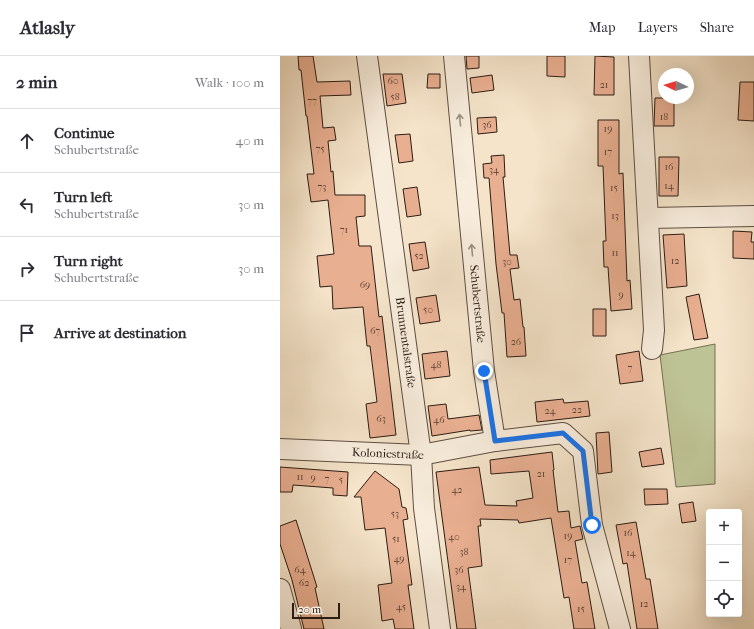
<!DOCTYPE html>
<html lang="en">
<head>
<meta charset="utf-8">
<style>
  :root { --surface:#fff; --page:#f2f2f3; --text:#2b2b33; --muted:#7c7c81; --line:#e1e1e2 }
  body { margin:0; font-family:"IM FELL French Canon",serif; background:var(--page); color:var(--text) }
  .controls { position:absolute; right:12px; bottom:12px; display:grid; overflow:hidden; border-radius:4px; box-shadow:0 4px 16px #0002 }
  .controls button { width:36px; height:36px; display:grid; place-items:center; padding:0; border:0; border-bottom:1px solid var(--line); background:var(--surface); color:var(--text); font:20px sans-serif }
  .compass { position:absolute; left:378px; top:12px; width:36px; height:36px; border-radius:50%; background:var(--surface); box-shadow:0 4px 16px #0002; rotate:274deg }
  .scale { position:absolute; left:12px; bottom:10px; width:48px; box-sizing:border-box; padding-left:4px; border:2px solid #2c1c14; border-top:0; font-size:11px; line-height:14px; white-space:nowrap; color:#2c1c14; -webkit-text-stroke:3px #f8eddd; paint-order:stroke }
  .stop { position:absolute; width:12px; height:12px; margin:-9px; border:3px solid #1a73e8; border-radius:50%; background:#fff }
  .stop.end { background:#1a73e8; border-color:#fff; box-shadow:0 1px 4px #0008 }
  .list { margin:0; padding:0; list-style:none }
  h2 { display:flex; justify-content:space-between; align-items:center; height:52px; margin:0; padding:0 16px; font-size:17px }
  h2 small { font-size:13px; font-weight:400; color:var(--muted) }
  .list li { display:grid; grid-template-columns:26px 1fr auto; gap:12px; align-items:center; box-sizing:border-box; height:64px; padding:0 16px; border-top:1px solid var(--line) }
  .list b { display:block; font-size:15px; white-space:nowrap }
  .list p { margin:0; font-size:13px; white-space:nowrap; color:var(--muted) }
  .list em { font-size:13px; font-style:normal; color:var(--muted) }
  .icon { flex:none; width:22px; height:22px; fill:none; stroke:currentColor; stroke-width:2; stroke-linecap:round; stroke-linejoin:round }
  .map { position:relative; flex:none; width:474px; height:573px; overflow:hidden }
  header { display:flex; align-items:center; gap:24px; box-sizing:border-box; height:56px; padding:0 20px; background:var(--surface); border-bottom:1px solid var(--line) }
  header strong { font-size:19px }
  nav { display:flex; gap:22px; margin-inline-start:auto; font-size:14px }
  main { display:flex }
  aside { flex:1; background:var(--surface) }
  .map>svg:first-child { display:block }
  .green { fill:#bec395; stroke:#757054 }
  .building { fill:#e9af91; stroke:#2c1c14 }
  .lines { fill:none; stroke-linecap:round; stroke-linejoin:round }
  .minor-casing { stroke:#5e4e42; stroke-width:22 }
  .minor { stroke:#f8eddd; stroke-width:20 }
  .oneway { stroke:#9c8f83 }
  .route { stroke:#1a73e8; stroke-width:5 }
  .labels { text-anchor:middle; dominant-baseline:central; stroke-width:3; stroke-linejoin:round; paint-order:stroke }
  .number-label { font-size:10px; fill:#5b4133 }
  .street-label { font-size:12px; fill:#2c1c14; stroke:#f8eddd }
</style>
</head>
<body>
<header>
<strong>Atlasly</strong>
<nav><a>Map</a><a>Layers</a><a>Share</a></nav>
</header>
<main>
<aside>
<h2>2 min<small>Walk · 100 m</small></h2>
<ul class="list">
<li><svg class="icon" aria-label="ahead" viewBox="0 0 24 24"><path d="M12 20V5M6 11l6-6 6 6"/></svg><div><b>Continue</b><p>Schubertstraße</p></div><em>40 m</em></li>
<li><svg class="icon" aria-label="left" viewBox="0 0 24 24"><path d="M17 20v-9H6M10 6l-5 5 5 5"/></svg><div><b>Turn left</b><p>Schubertstraße</p></div><em>30 m</em></li>
<li><svg class="icon" aria-label="right" viewBox="0 0 24 24"><path d="M7 20v-9h11M14 6l5 5-5 5"/></svg><div><b>Turn right</b><p>Schubertstraße</p></div><em>30 m</em></li>
<li><svg class="icon" aria-label="arrive" viewBox="0 0 24 24"><path d="M6 21V4h12l-3 4 3 4H6"/></svg><div><b>Arrive at destination</b></div></li>
</ul>
</aside>
<div class="map">
<svg width="474" height="573" viewBox="0 0 474 573">
  <rect width="100%" height="100%" fill="#f5e4ca"/>
  <filter id="stains"><feTurbulence type="fractalNoise" baseFrequency=".005" numOctaves="4"/><feColorMatrix values="0 0 0 0 .2 0 0 0 0 .09 0 0 0 0 .02 0 0 0 .5 -.17"/></filter>
  <radialGradient id="worn" r=".72"><stop offset=".6" stop-color="#630" stop-opacity="0"/><stop offset="1" stop-color="#630" stop-opacity=".3"/></radialGradient>
  <path class="green" d="M 435,288 L 435,428 L 396,431 L 380,299 Z"/>
  <path class="building" d="M 18,0 L 33,0 L 37,26 L 70,25 L 71,39 L 40,40 L 43,72 L 54,71 L 56,84 L 48,85 L 51,116 L 53,115 L 55,139 L 85,139 L 85,160 L 76,161 L 79,190 L 91,190 L 99,261 L 102,260 L 116,379 L 90,382 L 86,348 L 97,346 L 90,290 L 87,290 L 83,251 L 53,253 L 52,230 L 40,231 L 37,200 L 54,198 L 48,144 L 31,146 L 27,118 L 34,118 L 27,60 L 26,60 L 21,14 L 19,14 Z
    M 186,0 L 199,0 L 199,12 L 187,13 Z
    M 267,0 L 285,0 L 285,21 L 267,20 Z
    M 315,0 L 334,1 L 334,39 L 314,39 Z
    M 103,18 L 122,18 L 126,47 L 107,50 Z
    M 148,18 L 160,18 L 160,32 L 147,32 Z
    M 212,19 L 214,34 L 192,37 L 190,22 Z
    M 460,26 L 474,26 L 474,65 L 458,64 Z
    M 375,42 L 394,42 L 394,70 L 374,70 Z
    M 216,61 L 217,76 L 198,78 L 197,62 Z
    M 318,64 L 339,64 L 339,118 L 343,117 L 347,225 L 350,224 L 352,253 L 331,255 L 328,211 L 324,211 L 323,185 L 326,185 L 323,110 L 318,110 Z
    M 130,78 L 133,105 L 119,107 L 115,79 Z
    M 224,99 L 225,121 L 223,121 L 230,199 L 237,199 L 239,212 L 230,213 L 234,244 L 240,243 L 243,271 L 244,271 L 246,300 L 227,301 L 224,257 L 222,257 L 216,208 L 209,122 L 204,122 L 203,108 L 212,107 L 211,100 Z
    M 379,101 L 399,101 L 398,140 L 379,140 Z
    M 137,131 L 141,159 L 127,161 L 123,133 Z
    M 453,175 L 472,176 L 471,186 L 474,186 L 474,203 L 453,202 Z
    M 404,178 L 407,230 L 387,232 L 383,179 Z
    M 145,186 L 149,212 L 133,215 L 129,188 Z
    M 419,238 L 428,282 L 414,284 L 406,241 Z
    M 156,239 L 160,265 L 140,268 L 136,242 Z
    M 313,253 L 326,253 L 326,280 L 313,280 Z
    M 167,295 L 170,320 L 145,323 L 142,298 Z
    M 359,295 L 363,325 L 340,328 L 336,299 Z
    M 283,343 L 284,347 L 308,345 L 310,360 L 257,366 L 255,346 Z
    M 166,348 L 168,363 L 199,359 L 202,374 L 190,375 L 190,374 L 152,380 L 148,350 Z
    M 329,376 L 332,416 L 318,418 L 316,377 Z
    M 381,392 L 384,408 L 362,411 L 359,396 Z
    M 272,396 L 274,414 L 273,414 L 278,456 L 289,455 L 291,472 L 300,470 L 303,483 L 295,485 L 302,527 L 307,526 L 315,573 L 294,573 L 289,541 L 284,542 L 271,462 L 239,467 L 238,464 L 200,463 L 201,470 L 198,470 L 202,510 L 188,512 L 196,573 L 177,573 L 156,416 L 199,411 L 205,449 L 237,450 L 236,445 L 253,442 L 249,415 L 211,418 L 210,404 Z
    M 0,411 L 68,416 L 67,440 L 53,439 L 53,432 L 13,429 L 12,436 L 0,436 Z
    M 95,415 L 119,433 L 122,451 L 126,452 L 128,463 L 123,464 L 132,529 L 128,529 L 134,573 L 115,573 L 113,563 L 102,565 L 98,529 L 112,527 L 105,472 L 85,474 L 81,441 L 74,441 Z
    M 364,433 L 387,433 L 388,448 L 365,449 Z
    M 413,446 L 416,465 L 402,467 L 399,448 Z
    M 16,464 L 37,531 L 35,532 L 44,573 L 24,573 L 12,524 L 0,488 L 0,470 Z
    M 356,466 L 366,523 L 370,523 L 378,573 L 357,573 L 347,507 L 343,508 L 336,469 Z"/>
  <g class="lines">
    <g class="minor-casing">
      <g id="minor">
        <path id="s1" d="M 87,0 L 141,399 L 144,452 L 160,573"/>
        <path id="s2" d="M 174,0 L 204,315 L 215,385"/>
        <path d="M 359,0 L 374,274 L 372,293"/>
        <path d="M 369,162 L 474,160"/>
        <path id="s3" d="M 0,393 L 141,399 L 215,385 L 283,377 L 303,395 L 312,469 L 340,573"/>
        <path d="M 0,533 L 11,573"/>
      </g>
    </g>
    <use href="#minor" class="minor"/>
  </g>
  <defs><path id="oneway-shaft" d="M-6 0H5M1.5-3L5.5 0L1.5 3" fill="none" stroke-width="1.6" stroke-linecap="round" stroke-linejoin="round"/></defs>
  <g class="oneway">
    <use href="#oneway-shaft" transform="translate(180 64) rotate(-95)"/>
    <use href="#oneway-shaft" transform="translate(192 194) rotate(-95)"/>
  </g>
  <g class="lines">
    <path class="route" d="M 204,315 L 215,385 L 283,377 L 303,395 L 312,469"/>
  </g>
  <g class="labels">
    <g class="number-label">
      <text x="113" y="25">60</text>
      <text x="324" y="29">21</text>
      <text x="115" y="41">58</text>
      <text x="32" y="45">77</text>
      <text x="384" y="61">18</text>
      <text x="207" y="69">36</text>
      <text x="328" y="73">19</text>
      <text x="40" y="93">75</text>
      <text x="328" y="96">17</text>
      <text x="389" y="111">16</text>
      <text x="214" y="114">34</text>
      <text x="389" y="130">14</text>
      <text x="42" y="131">73</text>
      <text x="334" y="132">15</text>
      <text x="335" y="160">13</text>
      <text x="64" y="174">71</text>
      <text x="335" y="197">11</text>
      <text x="139" y="200">52</text>
      <text x="395" y="205">12</text>
      <text x="227" y="206">30</text>
      <text x="85" y="229">69</text>
      <text x="341" y="239">9</text>
      <text x="148" y="254">50</text>
      <text x="95" y="275">67</text>
      <text x="236" y="286">26</text>
      <text x="156" y="309">48</text>
      <text x="350" y="312">7</text>
      <text x="297" y="354">22</text>
      <text x="270" y="355">24</text>
      <text x="101" y="363">63</text>
      <text x="159" y="364">46</text>
      <text x="261" y="418">21</text>
      <text x="20" y="421">11</text>
      <text x="33" y="422">9</text>
      <text x="47" y="423">7</text>
      <text x="61" y="424">5</text>
      <text x="177" y="434">42</text>
      <text x="115" y="458">53</text>
      <text x="348" y="477">16</text>
      <text x="288" y="480">19</text>
      <text x="174" y="481">40</text>
      <text x="116" y="483">51</text>
      <text x="184" y="496">38</text>
      <text x="351" y="497">14</text>
      <text x="119" y="503">49</text>
      <text x="288" y="504">17</text>
      <text x="20" y="514">64</text>
      <text x="179" y="514">36</text>
      <text x="24" y="527">62</text>
      <text x="181" y="531">34</text>
      <text x="364" y="548">12</text>
      <text x="121" y="551">45</text>
      <text x="301" y="553">15</text>
    </g>
    <g class="street-label">
      <text stroke="none"><textPath href="#s2" startOffset="249">Schubertstraße</textPath></text>
      <text stroke="none"><textPath href="#s1" startOffset="289">Brunnentalstraße</textPath></text>
      <text stroke="none"><textPath href="#s3" startOffset="108">Koloniestraße</textPath></text>
    </g>
  </g>
  <rect width="100%" height="100%" filter="url(#stains)"/>
  <rect width="100%" height="100%" fill="url(#worn)"/>
</svg>
<div class="controls">
<button>+</button>
<button>−</button>
<button><svg class="icon" aria-label="locate" viewBox="0 0 24 24"><circle cx="12" cy="12" r="6"/><path d="M12 2v4M12 18v4M2 12h4M18 12h4"/></svg></button>
</div>
<svg class="compass" viewBox="-18 -18 36 36"><path d="M0-13l5 13h-10z" fill="#e53935"/><path d="M0 13l5-13h-10z" fill="#7c7c81"/></svg>
<div class="scale">20 m</div>
<div class="stop" style="left:312px;top:469px"></div>
<div class="stop end" style="left:204px;top:315px"></div>
</div>
</main>
</body>
</html>
